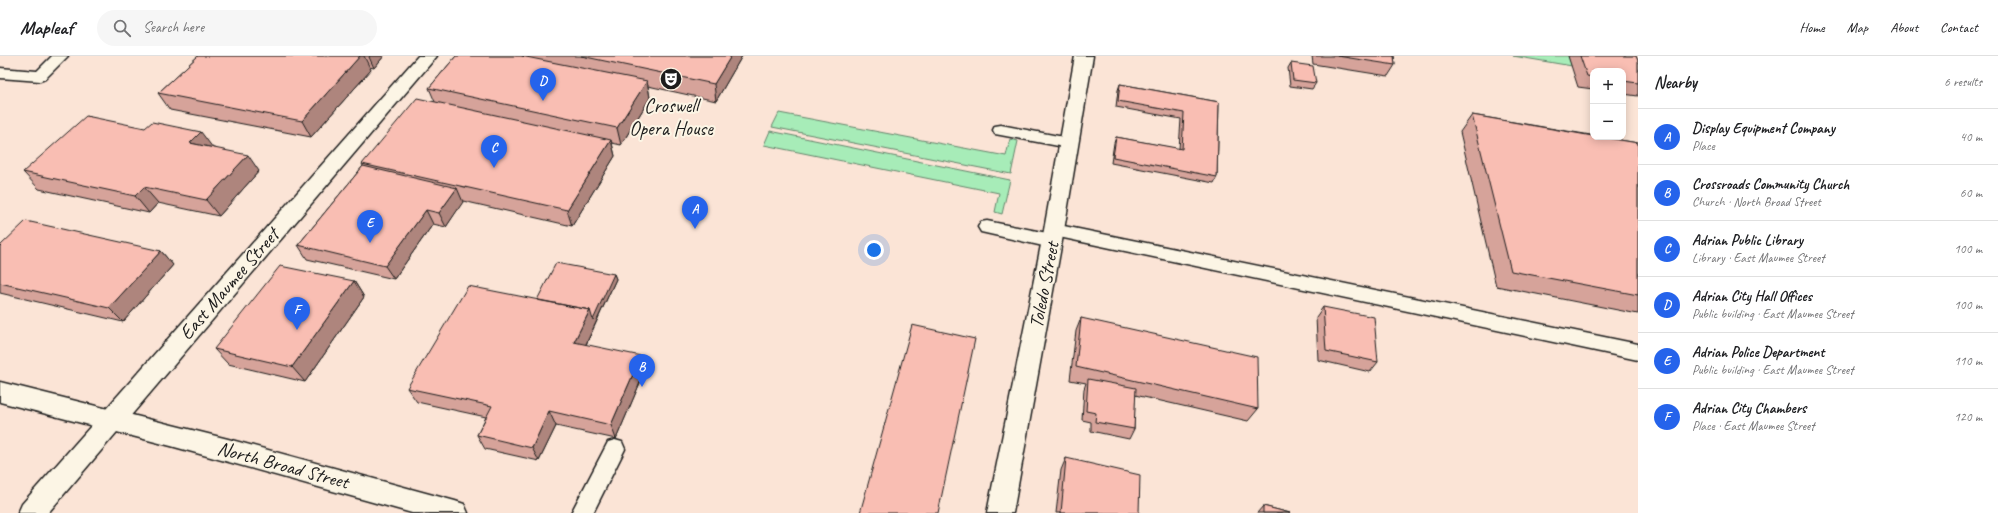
<!DOCTYPE html>
<html lang="en">
<head>
<meta charset="utf-8">
<style>
  :root { --surface:#fff; --page:#f6f6f6; --text:#202124; --muted:#757577; --line:#e0e0e0; --accent:#2563eb }
  body { margin:0; font-family:Caveat,sans-serif; background:var(--page); color:var(--text) }
  .controls { position:absolute; right:12px; top:12px; display:grid; overflow:hidden; border-radius:8px; box-shadow:0 2px 10px #0003 }
  .controls button { width:36px; height:36px; display:grid; place-items:center; padding:0; border:0; border-bottom:1px solid var(--line); background:var(--surface); color:var(--text); font:20px sans-serif }
  .you { position:absolute; left:874px; top:194px; width:14px; height:14px; margin:-10px; border:3px solid #fff; border-radius:50%; background:#1a73e8; box-shadow:0 0 0 6px #1a73e833 }
  .badge { display:grid; place-items:center; width:26px; height:26px; border-radius:50%; background:var(--accent); color:#fff; font-size:13px; font-weight:700 }
  .pin { position:absolute; translate:-50% -33px; filter:drop-shadow(0 1px 2px #0008) }
  .pin::after { content:''; position:absolute; top:21px; width:14px; height:12px; background:inherit; clip-path:polygon(0 0,100% 0,50% 100%) }
  .list { margin:0; padding:0; list-style:none }
  h2 { display:flex; justify-content:space-between; align-items:center; height:52px; margin:0; padding:0 16px; font-size:17px }
  h2 small { font-size:13px; font-weight:400; color:var(--muted) }
  .list li { display:grid; grid-template-columns:26px 1fr auto; gap:12px; align-items:center; box-sizing:border-box; height:56px; padding:0 16px; border-top:1px solid var(--line) }
  .list b { display:block; font-size:15px; white-space:nowrap }
  .list p { margin:0; font-size:13px; white-space:nowrap; color:var(--muted) }
  .list em { font-size:13px; font-style:normal; color:var(--muted) }
  .icon { flex:none; width:22px; height:22px; fill:none; stroke:currentColor; stroke-width:2; stroke-linecap:round; stroke-linejoin:round }
  .map { position:relative; flex:none; width:1638px; height:457px; overflow:hidden }
  header { display:flex; align-items:center; gap:24px; box-sizing:border-box; height:56px; padding:0 20px; background:var(--surface); border-bottom:1px solid var(--line) }
  header strong { font-size:19px }
  nav { display:flex; gap:22px; margin-inline-start:auto; font-size:14px }
  .search { width:280px; height:36px; background:var(--page); display:flex; align-items:center; gap:10px; box-sizing:border-box; padding:0 14px; border-radius:22px; color:var(--muted); font-size:15px }
  main { display:flex }
  aside { flex:1; background:var(--surface) }
  .map>svg:first-child { display:block }
  .green { fill:#a7ecb8; stroke:#62846a }
  .lines { fill:none; stroke-linecap:round; stroke-linejoin:round }
  .service-casing { stroke:#1c1c1c; stroke-width:3 }
  .minor-casing { stroke:#1c1c1c; stroke-width:3 }
  .tertiary-casing { stroke:#1c1c1c; stroke-width:3 }
  .primary-casing { stroke:#1c1c1c; stroke-width:3 }
  .service { fill:#fcf5e5; fill-rule:evenodd }
  .minor { fill:#fcf5e5; fill-rule:evenodd }
  .tertiary { fill:#fcf5e5; fill-rule:evenodd }
  .primary { fill:#fcf5e5; fill-rule:evenodd }
  .wall { fill:#d6a39a; stroke:#1c1c1c }
  .shaded-wall { fill:#ae857d; stroke:#1c1c1c }
  .building { fill:#f9beb3; stroke:#1c1c1c }
  .labels { text-anchor:middle; dominant-baseline:central; stroke-width:4; stroke-linejoin:round; paint-order:stroke }
  .poi-label { font-size:20px; fill:#1c1c1c; stroke:#fcf5e5 }
  .street-label { font-size:20px; fill:#1c1c1c; stroke:#fcf5e5 }
</style>
</head>
<body>
<header>
<strong>Mapleaf</strong>
<div class="search"><svg class="icon" aria-label="search" viewBox="0 0 24 24"><circle cx="10" cy="10" r="6"/><path d="M15 15l6 6"/></svg>Search here</div>
<nav><a>Home</a><a>Map</a><a>About</a><a>Contact</a></nav>
</header>
<main>
<div class="map">
<svg width="1638" height="457" viewBox="0 0 1638 457">
  <rect width="100%" height="100%" fill="#fbe4d6"/>
  <filter id="ink" filterUnits="userSpaceOnUse"><feTurbulence type="fractalNoise" baseFrequency=".025" numOctaves="2"/><feDisplacementMap in="SourceGraphic" scale="8" xChannelSelector="R" yChannelSelector="G"/><feConvolveMatrix kernelMatrix="1 2 1 2 8 2 1 2 1" color-interpolation-filters="sRGB"/></filter>
  <g filter="url(#ink)">
    <path class="green" d="M 1513,0 L 1568,0 L 1572,10 Z
      M 779,57 L 1006,100 L 1010,83 L 1018,85 L 1011,118 L 772,71 Z
      M 770,75 L 1010,124 L 1002,158 L 995,156 L 999,137 L 764,89 Z"/>
    <g class="lines">
      <g class="service-casing">
        <path id="service" d="M 52,0 L 68,0 L 45,23 L 40,25 L 0,22 L 0,12 L 37,15 Z
          M 1001,69 L 1069,82 L 1075,83 L 1077,87 L 1075,91 L 1069,92 L 995,78 L 993,74 L 995,70 Z
          M 987,165 L 1047,177 L 1045,174 L 1048,169 L 1054,168 L 1638,288 L 1638,304 L 1059,181 L 1061,185 L 1058,190 L 1052,192 L 981,176 L 978,171 L 981,166 Z
          M 615,384 L 622,386 L 625,393 L 593,457 L 571,457 L 608,386 Z"/>
      </g>
      <g class="minor-casing">
        <path id="minor" d="M 1075,0 L 1093,0 L 1064,174 L 1013,457 L 987,457 L 1044,174 Z"/>
      </g>
      <g class="tertiary-casing">
        <path id="tertiary" d="M 418,0 L 437,0 L 48,457 L 18,457 L 22,448 Z"/>
      </g>
      <g class="primary-casing">
        <path id="primary" d="M 0,326 L 228,383 L 455,445 L 464,448 L 468,457 L 412,457 L 171,390 L 0,346 Z"/>
      </g>
      <use href="#service" class="service"/>
      <use href="#minor" class="minor"/>
      <use href="#tertiary" class="tertiary"/>
      <use href="#primary" class="primary"/>
    </g>
    <path class="wall" d="M 198,0 L 384,0 L 374,12 L 369,11 L 371,14 L 311,81 L 170,54 L 158,37 Z
      M 456,0 L 742,0 L 716,45 L 648,30 L 650,42 L 621,89 L 612,87 L 615,100 L 572,170 L 463,145 L 446,171 L 433,168 L 394,223 L 307,203 L 298,189 L 363,110 L 362,108 L 435,46 L 429,32 Z
      M 1312,0 L 1394,0 L 1395,9 L 1388,20 L 1313,8 Z
      M 1568,0 L 1636,0 L 1638,5 L 1638,40 L 1623,38 L 1623,15 L 1593,15 L 1593,33 L 1578,31 Z
      M 1291,7 L 1316,27 L 1312,33 L 1290,30 L 1288,12 Z
      M 1120,28 L 1219,46 L 1217,121 L 1214,127 L 1111,107 L 1114,87 L 1116,81 L 1179,93 L 1181,63 L 1116,51 L 1118,34 Z
      M 1472,59 L 1638,87 L 1638,258 L 1496,230 L 1460,76 Z
      M 213,92 L 259,115 L 219,160 L 158,147 L 149,157 L 39,133 L 23,116 Z
      M 0,190 L 161,195 L 173,209 L 123,266 L 0,237 Z
      M 614,218 L 616,223 L 586,289 L 645,315 L 616,383 L 556,370 L 539,405 L 485,393 L 477,379 L 486,361 L 417,346 L 407,332 L 537,244 Z
      M 354,225 L 364,241 L 305,326 L 228,308 L 214,293 Z
      M 1323,251 L 1378,306 L 1370,316 L 1318,304 L 1316,261 Z
      M 1081,262 L 1258,353 L 1248,365 L 1135,339 L 1134,373 L 1129,383 L 1091,375 L 1091,366 L 1082,364 L 1084,333 L 1086,327 L 1070,324 L 1076,275 Z
      M 1066,402 L 1139,457 L 1056,457 L 1061,414 Z
      M 1263,450 L 1290,457 L 1257,457 Z"/>
    <path class="shaded-wall" d="M 360,0 L 364,0 L 371,14 L 311,81 L 302,65 Z
      M 370,0 L 384,0 L 374,12 L 369,1 Z
      M 731,0 L 742,0 L 716,45 L 714,28 Z
      M 647,25 L 650,42 L 621,89 L 617,72 Z
      M 201,76 L 213,92 L 190,87 Z
      M 611,84 L 615,100 L 572,170 L 567,154 Z
      M 248,99 L 259,115 L 219,160 L 206,144 Z
      M 144,131 L 158,147 L 149,157 L 135,140 Z
      M 457,132 L 463,146 L 446,171 L 439,157 Z
      M 426,154 L 433,168 L 394,223 L 385,210 Z
      M 161,195 L 173,209 L 123,266 L 109,252 Z
      M 614,218 L 616,223 L 580,301 L 574,286 L 590,254 Z
      M 354,225 L 364,241 L 305,326 L 292,311 Z
      M 641,300 L 645,315 L 616,383 L 611,369 Z
      M 549,355 L 556,370 L 539,405 L 532,392 Z"/>
    <path class="building" d="M 198,0 L 360,0 L 302,65 L 158,37 Z
      M 456,0 L 521,0 L 647,25 L 617,72 L 429,32 Z
      M 581,0 L 731,0 L 714,28 Z
      M 1337,0 L 1394,0 L 1395,9 Z
      M 1580,0 L 1636,0 L 1638,5 L 1638,27 L 1623,25 L 1623,15 L 1593,15 L 1593,21 L 1587,20 Z
      M 1291,7 L 1313,10 L 1316,27 L 1293,24 Z
      M 1120,28 L 1219,46 L 1217,121 L 1113,101 L 1116,81 L 1182,93 L 1184,57 L 1118,45 Z
      M 417,42 L 611,84 L 567,154 L 362,108 Z
      M 1472,59 L 1593,80 L 1593,81 L 1602,81 L 1638,87 L 1638,239 L 1511,215 Z
      M 86,60 L 145,72 L 152,66 L 201,76 L 190,87 L 248,99 L 206,144 L 144,131 L 135,140 L 23,116 Z
      M 363,110 L 457,132 L 439,157 L 426,154 L 385,210 L 298,189 Z
      M 26,165 L 161,195 L 109,252 L 0,227 L 0,190 Z
      M 556,207 L 614,218 L 593,264 L 590,254 L 537,244 Z
      M 280,210 L 354,225 L 292,311 L 214,293 Z
      M 468,230 L 590,254 L 574,286 L 641,300 L 611,369 L 549,355 L 532,392 L 477,379 L 492,350 L 407,332 Z
      M 1323,251 L 1374,261 L 1378,306 L 1326,295 Z
      M 1081,262 L 1257,301 L 1258,353 L 1076,311 Z
      M 912,269 L 975,283 L 938,457 L 860,457 Z
      M 1088,323 L 1136,332 L 1134,373 L 1095,366 L 1096,357 L 1086,355 Z
      M 1066,402 L 1140,419 L 1139,457 L 1061,457 Z
      M 1263,450 L 1290,457 L 1263,457 Z"/>
  </g>
  <defs>
    <g id="theatre-disc" transform="scale(1.15)"><circle r="9.5" fill="#1c1c1c" stroke="#fcf5e5"/><path d="M-5-5.5Q0-4 5-5.5V0Q5 5 0 6Q-5 5-5 0ZM-3.3-2.5H-1v1.5H-3.3ZM1-2.5H3.3v1.5H1ZM-2.8 1Q0 5.5 2.8 1Z" fill="#fff"/></g>
  </defs>
  <g fill-rule="evenodd">
    <use href="#theatre-disc" x="671" y="23"/>
  </g>
  <g class="labels">
    <g class="poi-label">
      <text x="671" y="49">Croswell<tspan x="671" dy="23">Opera House</tspan></text>
    </g>
    <g class="street-label">
      <text transform="translate(229 228) rotate(-49)">East Maumee Street</text>
      <text transform="translate(1044 229) rotate(-79)">Toledo Street</text>
      <text transform="translate(283 409) rotate(15)">North Broad Street</text>
    </g>
  </g>
</svg>
<div class="controls">
<button>+</button>
<button>−</button>
</div>
<div class="you"></div>
<div class="pin badge" style="left:695px;top:173px">A</div>
<div class="pin badge" style="left:642px;top:331px">B</div>
<div class="pin badge" style="left:494px;top:112px">C</div>
<div class="pin badge" style="left:543px;top:45px">D</div>
<div class="pin badge" style="left:370px;top:187px">E</div>
<div class="pin badge" style="left:297px;top:274px">F</div>
</div>
<aside>
<h2>Nearby<small>6 results</small></h2>
<ul class="list">
<li><span class="badge">A</span><div><b>Display Equipment Company</b><p>Place</p></div><em>40 m</em></li>
<li><span class="badge">B</span><div><b>Crossroads Community Church</b><p>Church · North Broad Street</p></div><em>60 m</em></li>
<li><span class="badge">C</span><div><b>Adrian Public Library</b><p>Library · East Maumee Street</p></div><em>100 m</em></li>
<li><span class="badge">D</span><div><b>Adrian City Hall Offices</b><p>Public building · East Maumee Street</p></div><em>100 m</em></li>
<li><span class="badge">E</span><div><b>Adrian Police Department</b><p>Public building · East Maumee Street</p></div><em>110 m</em></li>
<li><span class="badge">F</span><div><b>Adrian City Chambers</b><p>Place · East Maumee Street</p></div><em>120 m</em></li>
</ul>
</aside>
</main>
</body>
</html>
